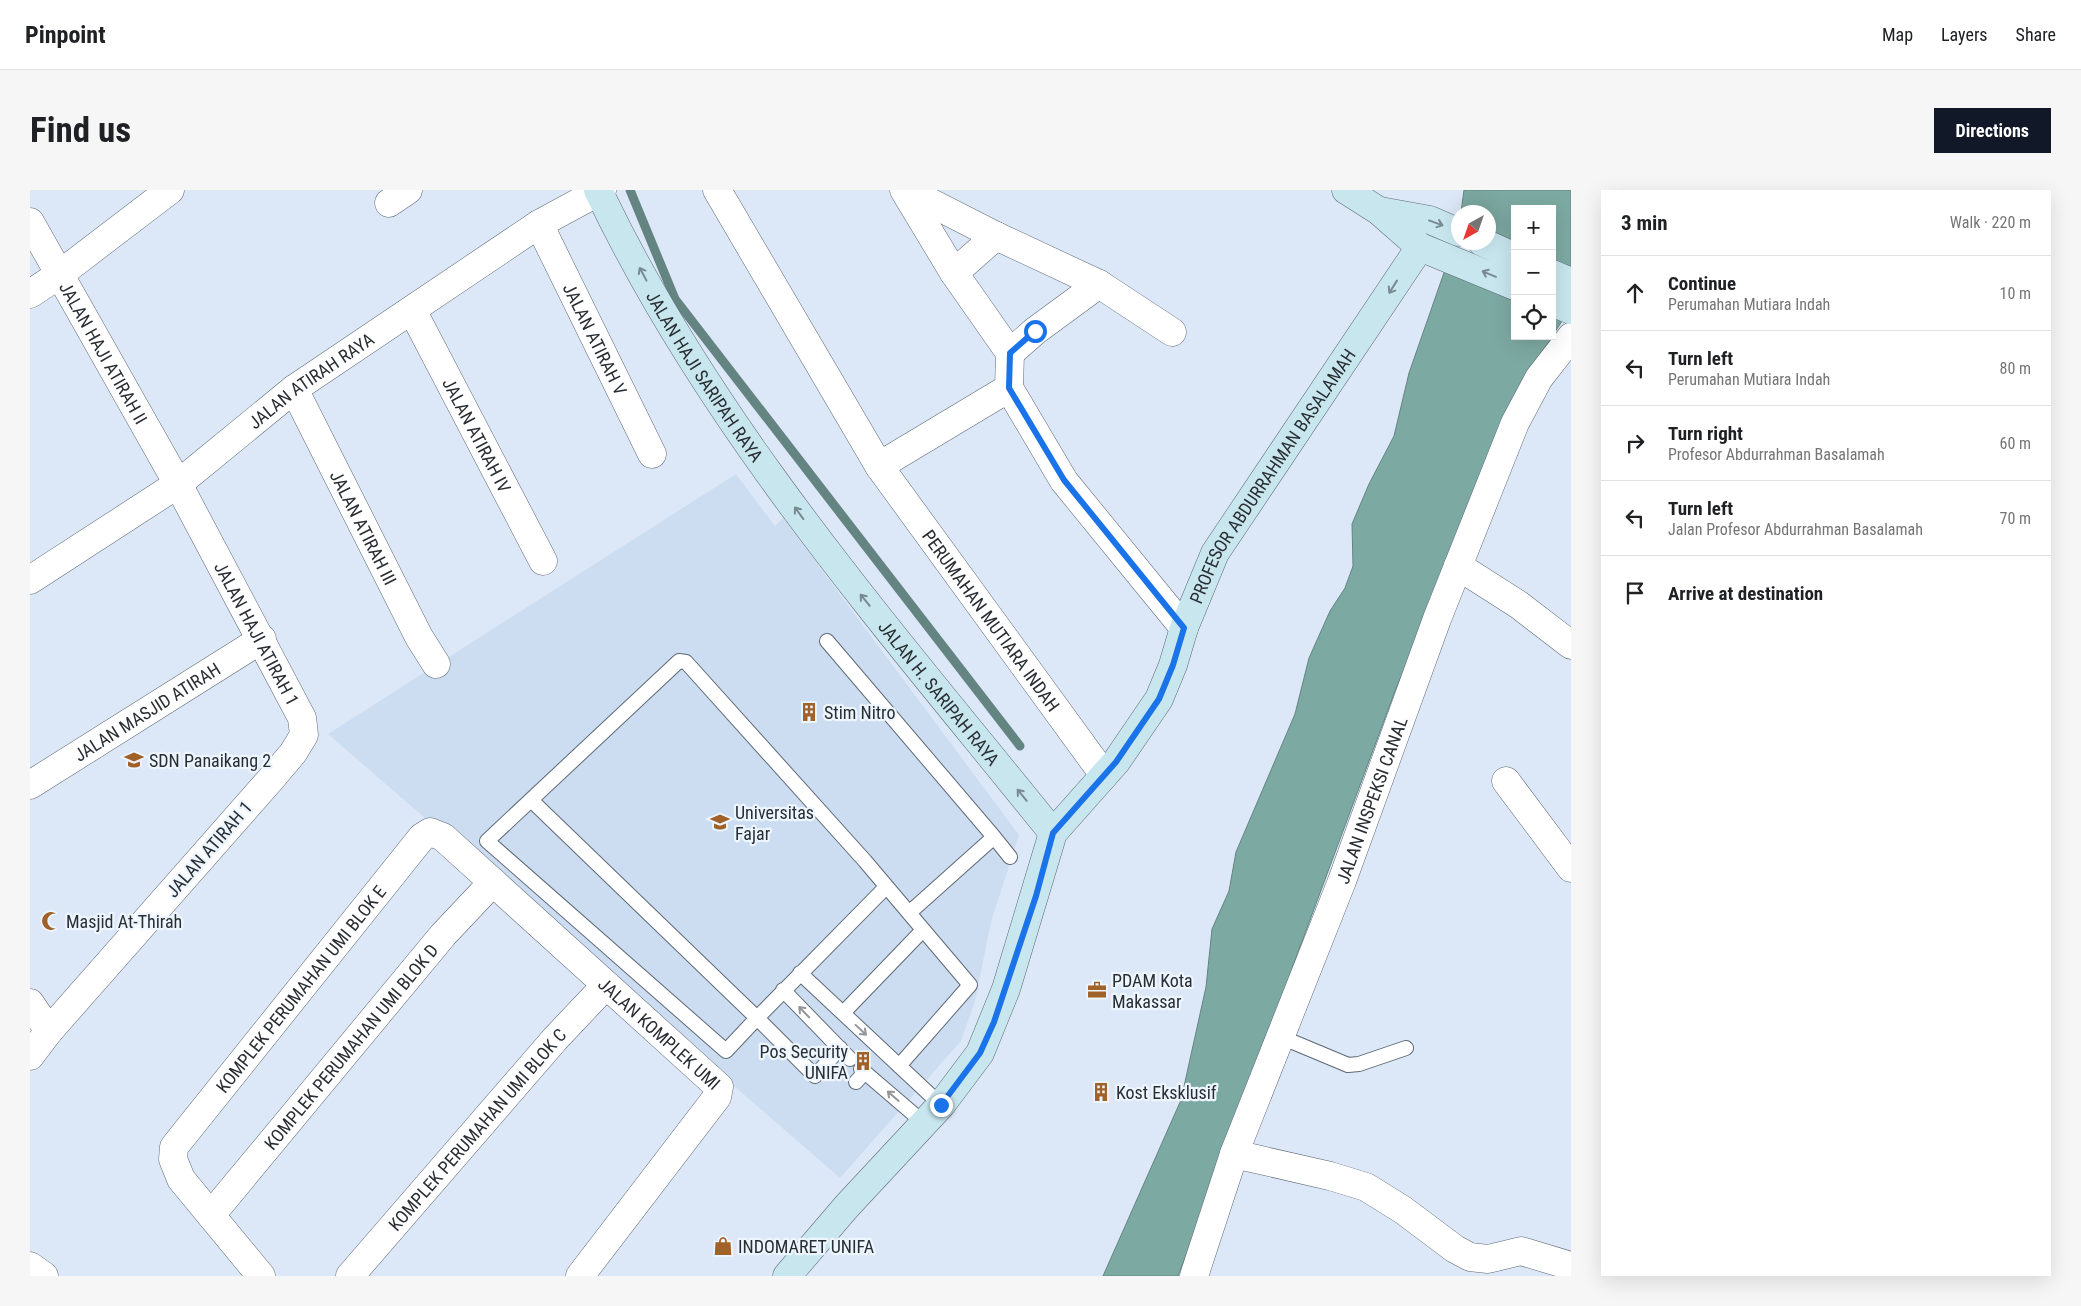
<!DOCTYPE html>
<html lang="en">
<head>
<meta charset="utf-8">
<style>
  :root { --surface:#fff; --page:#f6f6f6; --text:#202124; --muted:#757577; --line:#e0e0e0; --accent:#111827 }
  body { margin:0; font-family:"Roboto Condensed",sans-serif; background:var(--page); color:var(--text) }
  .controls { position:absolute; right:15px; top:15px; display:grid; overflow:hidden; border-radius:0px; box-shadow:0 5px 20px #0002 }
  .controls button { width:45px; height:45px; display:grid; place-items:center; padding:0; border:0; border-bottom:1px solid var(--line); background:var(--surface); color:var(--text); font:25px sans-serif }
  .compass { position:absolute; left:1421px; top:15px; width:45px; height:45px; border-radius:50%; background:var(--surface); box-shadow:0 5px 20px #0002; rotate:220deg }
  .stop { position:absolute; width:15px; height:15px; margin:-11px; border:4px solid #1a73e8; border-radius:50%; background:#fff }
  .stop.end { background:#1a73e8; border-color:#fff; box-shadow:0 1px 5px #0008 }
  .list { margin:0; padding:0; list-style:none }
  h2 { display:flex; justify-content:space-between; align-items:center; height:65px; margin:0; padding:0 20px; font-size:21px }
  h2 small { font-size:16px; font-weight:400; color:var(--muted) }
  .list li { display:grid; grid-template-columns:32px 1fr auto; gap:15px; align-items:center; box-sizing:border-box; height:75px; padding:0 20px; border-top:1px solid var(--line) }
  .list b { display:block; font-size:19px; white-space:nowrap }
  .list p { margin:0; font-size:16px; white-space:nowrap; color:var(--muted) }
  .list em { font-size:16px; font-style:normal; color:var(--muted) }
  .icon { flex:none; width:28px; height:28px; fill:none; stroke:currentColor; stroke-width:2; stroke-linecap:round; stroke-linejoin:round }
  .map { position:relative; flex:none; width:1541px; height:1086px; overflow:hidden; border-radius:0px }
  header { display:flex; align-items:center; gap:30px; box-sizing:border-box; height:70px; padding:0 25px; background:var(--surface); border-bottom:1px solid var(--line) }
  header strong { font-size:24px }
  nav { display:flex; gap:28px; margin-inline-start:auto; font-size:18px }
  .intro { display:flex; align-items:center; justify-content:space-between; box-sizing:border-box; height:120px; padding:0 30px }
  h1 { margin:0; font-size:35px }
  .button { padding:12px 22px; border-radius:0px; background:var(--accent); color:#fff; font-size:18px; font-weight:700 }
  main { display:flex; gap:30px; padding:0 30px }
  aside { flex:1; background:var(--surface); border-radius:0px; box-shadow:0 5px 20px #0002 }
  .map>svg:first-child { display:block }
  .built { fill:#ccddf2 }
  .water { fill:#7da9a3; stroke:#648481 }
  .lines { fill:none; stroke-linecap:round; stroke-linejoin:round }
  .stream { stroke:#648481; stroke-width:9 }
  .service-casing { stroke:#5e6976; stroke-width:16 }
  .minor-casing { stroke:#5e6976; stroke-width:29 }
  .secondary-casing { stroke:#5e6976; stroke-width:29 }
  .service { stroke:#fff; stroke-width:14 }
  .minor { stroke:#fff; stroke-width:28 }
  .secondary { stroke:#c8e6ee; stroke-width:28 }
  .oneway { stroke:#788a90 }
  .oneway2 { stroke:#949699 }
  .route { stroke:#1a73e8; stroke-width:6 }
  .labels { text-anchor:middle; dominant-baseline:central; stroke-width:4.5; stroke-linejoin:round; paint-order:stroke }
  .street-label { font-size:18px; fill:#292e33; stroke:#edf5fe }
  .poi-label { font-size:18px; fill:#292e33; stroke:#edf5fe; text-anchor:start }
</style>
</head>
<body>
<header>
<strong>Pinpoint</strong>
<nav><a>Map</a><a>Layers</a><a>Share</a></nav>
</header>
<div class="intro"><h1>Find us</h1><a class="button">Directions</a></div>
<main>
<div class="map">
<svg width="1541" height="1086" viewBox="0 0 1541 1086">
  <rect width="100%" height="100%" fill="#dce8f7"/>
  <path class="built" d="M 706,284 L 745,336 L 753,328 L 989,645 L 961,732 L 945,811 L 931,851 L 810,988 L 298,544 Z"/>
  <path class="water" d="M 1434,0 L 1541,0 L 1541,80 L 1522,72 L 1522,19 L 1485,19 L 1485,56 L 1459,45 L 1458,22 L 1431,22 Z
    M 1416,77 L 1485,107 L 1485,146 L 1522,146 L 1522,123 L 1534,128 L 1504,174 L 1365,501 L 1264,773 L 1233,866 L 1148,1086 L 1073,1086 L 1151,910 L 1176,797 L 1182,739 L 1199,701 L 1206,662 L 1265,524 L 1279,468 L 1300,421 L 1315,398 L 1323,376 L 1322,334 L 1339,294 L 1364,246 L 1379,183 Z"/>
  <g class="lines">
    <path class="stream" d="M 600,0 L 645,109 L 990,556"/>
    <g class="service-casing">
      <path id="service" d="M 797,451 L 964,647
        M 501,610 L 727,828 L 856,697
        M 770,783 L 911,915
        M 753,800 L 820,869
        M 813,823 L 893,740
        M 1251,847 L 1318,875 L 1329,874 L 1376,858
        M 810,858 L 785,886 L 727,828 L 696,861 L 457,651 L 649,471 L 656,472 L 835,671 L 879,723 L 964,647 L 980,667
        M 869,876 L 940,795 L 879,723
        M 831,879 L 894,933
        M 826,892 L 835,882"/>
    </g>
    <g class="minor-casing">
      <g id="minor">
        <path id="s1" d="M 687,0 L 849,276 L 1074,585"/>
        <path d="M 876,0 L 966,46 L 1069,94 L 1005,141 L 980,163"/>
        <path d="M 359,13 L 378,0"/>
        <path id="s2" d="M 0,32 L 148,294 L 272,528 L 274,545 L 263,563 L 241,589 L 19,841 L 0,866"/>
        <path id="s3" d="M 509,34 L 622,264"/>
        <path d="M 924,83 L 966,46"/>
        <path d="M 1069,94 L 1142,142"/>
        <path d="M 0,104 L 30,84 L 140,0"/>
        <path id="s4" d="M 382,120 L 513,371"/>
        <path d="M 979,198 L 1034,291 L 1154,438"/>
        <path id="s5" d="M 264,199 L 389,447 L 406,474"/>
        <path d="M 849,276 L 979,198 L 980,163 L 924,83 L 874,0"/>
        <path d="M 1428,376 L 1489,415 L 1541,455"/>
        <path id="s6" d="M 0,390 L 148,294 L 264,199 L 509,34 L 572,0"/>
        <path d="M 1476,591 L 1541,678"/>
        <path id="s7" d="M 0,595 L 232,449"/>
        <path d="M 0,813 L 19,841"/>
        <path d="M 1204,964 L 1300,986 L 1336,997 L 1373,1020 L 1425,1059 L 1440,1067 L 1458,1069 L 1491,1061 L 1541,1076"/>
        <path id="s8" d="M 181,1025 L 413,745 L 463,692"/>
        <path d="M 0,1076 L 14,1086"/>
        <path id="s9" d="M 231,1086 L 151,989 L 143,969 L 144,957 L 392,647 L 400,642 L 413,647 L 689,897 L 687,907 L 550,1086"/>
        <path id="s10" d="M 320,1086 L 525,849 L 576,795"/>
        <path id="s11" d="M 1164,1086 L 1204,964 L 1312,691 L 1407,429 L 1485,233 L 1509,188 L 1541,147"/>
      </g>
    </g>
    <g class="secondary-casing">
      <g id="secondary">
        <path id="s12" d="M 568,0 C 681,238 859,439 1023,643"/>
        <path d="M 1316,0 L 1349,21 L 1390,57 L 1485,96"/>
        <path d="M 1350,21 L 1400,30 L 1428,42"/>
        <path d="M 1452,52 L 1485,67"/>
        <path d="M 1522,84 L 1541,92"/>
        <path d="M 1522,112 L 1541,120"/>
        <path id="s13" d="M 757,1086 L 817,1016 L 911,915 L 950,863 L 976,799 L 1023,643 L 1086,572 L 1129,509 L 1143,475 L 1154,438 L 1185,363 L 1390,57"/>
      </g>
    </g>
    <use href="#service" class="service"/>
    <use href="#minor" class="minor"/>
    <use href="#secondary" class="secondary"/>
  </g>
  <defs><path id="oneway-shaft" d="M-6 0H5M1.5-3L5.5 0L1.5 3" fill="none" stroke-width="1.6" stroke-linecap="round" stroke-linejoin="round" transform="scale(1.25)"/></defs>
  <g class="oneway">
    <use href="#oneway-shaft" transform="translate(1406 33) rotate(20)"/>
    <use href="#oneway-shaft" transform="translate(613 84) rotate(-118)"/>
    <use href="#oneway-shaft" transform="translate(1459 84) rotate(-157)"/>
    <use href="#oneway-shaft" transform="translate(1363 97) rotate(122)"/>
    <use href="#oneway-shaft" transform="translate(769 323) rotate(-126)"/>
    <use href="#oneway-shaft" transform="translate(835 410) rotate(-129)"/>
    <use href="#oneway-shaft" transform="translate(992 605) rotate(-129)"/>
  </g>
  <g class="oneway2">
    <use href="#oneway-shaft" transform="translate(774 822) rotate(-134)"/>
    <use href="#oneway-shaft" transform="translate(831 840) rotate(43)"/>
    <use href="#oneway-shaft" transform="translate(863 906) rotate(-139)"/>
  </g>
  <g class="lines">
    <path class="route" d="M 911,915 L 950,863 L 964,832 L 1006,706 L 1023,643 L 1086,572 L 1129,509 L 1143,475 L 1154,438 L 1034,290 L 979,198 L 980,163 L 1005,141"/>
  </g>
  <defs>
    <g id="building-bare" transform="scale(1.5)"><path d="M-4-6H4V6H1V3H-1V6H-4ZM-2.5-4.3h1.7v1.8h-1.7ZM.8-4.3h1.7v1.8H.8ZM-2.5-1h1.7V.8h-1.7ZM.8-1h1.7V.8H.8Z" fill="#a16229" stroke="#edf5fe" stroke-width="2.5" paint-order="stroke"/></g>
    <g id="school-bare" transform="scale(1.5)"><path d="M0-5L7-2L0 1L-7-2ZM-4 1L0 2.5L4 1V4Q0 6-4 4Z" fill="#a16229" stroke="#edf5fe" stroke-width="2.5" paint-order="stroke"/></g>
    <g id="university-bare" transform="scale(1.5)"><path d="M0-5L7-2L0 1L-7-2ZM-4 1L0 2.5L4 1V4Q0 6-4 4Z" fill="#a16229" stroke="#edf5fe" stroke-width="2.5" paint-order="stroke"/></g>
    <g id="mosque-bare" transform="scale(1.5)"><path d="M3.5-4.9A6 6 0 1 0 3.5 4.9A5 5 0 1 1 3.5-4.9Z" fill="#a16229" stroke="#edf5fe" stroke-width="2.5" paint-order="stroke"/></g>
    <g id="office-bare" transform="scale(1.5)"><path d="M-6-3h4V-5.5h4V-3h4V5H-6ZM-1-4.5V-3h2v-1.5ZM-6 0V1H6V0Z" fill="#a16229" stroke="#edf5fe" stroke-width="2.5" paint-order="stroke"/></g>
    <g id="shop-bare" transform="scale(1.5)"><path d="M-5-2.5h2.3a2.7 3.5 0 0 1 5.4 0H5L5.5 6h-11ZM-1.5-2.5h3a1.5 2.3 0 0 0-3 0Z" fill="#a16229" stroke="#edf5fe" stroke-width="2.5" paint-order="stroke"/></g>
  </defs>
  <g fill-rule="evenodd">
    <use href="#building-bare" x="779" y="522"/>
    <use href="#school-bare" x="104" y="570"/>
    <use href="#university-bare" x="690" y="632"/>
    <use href="#mosque-bare" x="21" y="731"/>
    <use href="#office-bare" x="1067" y="800"/>
    <use href="#building-bare" x="833" y="871"/>
    <use href="#building-bare" x="1071" y="902"/>
    <use href="#shop-bare" x="693" y="1056"/>
  </g>
  <g class="labels">
    <g class="street-label">
      <text stroke="none"><textPath href="#s3" startOffset="128">JALAN ATIRAH V</textPath></text>
      <text stroke="none"><textPath href="#s2" startOffset="150">JALAN HAJI ATIRAH II</textPath></text>
      <text stroke="none"><textPath href="#s12" startOffset="215">JALAN HAJI SARIPAH RAYA</textPath></text>
      <text stroke="none"><textPath href="#s6" startOffset="345">JALAN ATIRAH RAYA</textPath></text>
      <text stroke="none"><textPath href="#s4" startOffset="141">JALAN ATIRAH IV</textPath></text>
      <text stroke="none"><textPath href="#s13" startOffset="950">PROFESOR ABDURRAHMAN BASALAMAH</textPath></text>
      <text stroke="none"><textPath href="#s5" startOffset="155">JALAN ATIRAH III</textPath></text>
      <text stroke="none"><textPath href="#s1" startOffset="511">PERUMAHAN MUTIARA INDAH</textPath></text>
      <text stroke="none"><textPath href="#s2" startOffset="470">JALAN HAJI ATIRAH 1</textPath></text>
      <text stroke="none"><textPath href="#s12" startOffset="609">JALAN H. SARIPAH RAYA</textPath></text>
      <text stroke="none"><textPath href="#s7" startOffset="138">JALAN MASJID ATIRAH</textPath></text>
      <text stroke="none"><textPath href="#s11" startOffset="508">JALAN INSPEKSI CANAL</textPath></text>
      <text transform="translate(179 659) rotate(-49)">JALAN ATIRAH 1</text>
      <text stroke="none"><textPath href="#s9" startOffset="362">KOMPLEK PERUMAHAN UMI BLOK E</textPath></text>
      <text stroke="none"><textPath href="#s9" startOffset="872">JALAN KOMPLEK UMI</textPath></text>
      <text stroke="none"><textPath href="#s8" startOffset="219">KOMPLEK PERUMAHAN UMI BLOK D</textPath></text>
      <text stroke="none"><textPath href="#s10" startOffset="194">KOMPLEK PERUMAHAN UMI BLOK C</textPath></text>
    </g>
    <g class="poi-label">
      <text x="794" y="522">Stim Nitro</text>
      <text x="119" y="570">SDN Panaikang 2</text>
      <text x="705" y="622">Universitas<tspan x="705" dy="21">Fajar</tspan></text>
      <text x="36" y="731">Masjid At-Thirah</text>
      <text x="1082" y="790">PDAM Kota<tspan x="1082" dy="21">Makassar</tspan></text>
      <text x="818" y="861" text-anchor="end">Pos Security<tspan x="818" dy="21">UNIFA</tspan></text>
      <text x="1086" y="902">Kost Eksklusif</text>
      <text x="708" y="1056">INDOMARET UNIFA</text>
    </g>
  </g>
</svg>
<div class="controls">
<button>+</button>
<button>−</button>
<button><svg class="icon" aria-label="locate" viewBox="0 0 24 24"><circle cx="12" cy="12" r="6"/><path d="M12 2v4M12 18v4M2 12h4M18 12h4"/></svg></button>
</div>
<svg class="compass" viewBox="-18 -18 36 36"><path d="M0-13l5 13h-10z" fill="#e53935"/><path d="M0 13l5-13h-10z" fill="#757577"/></svg>
<div class="stop" style="left:1005px;top:141px"></div>
<div class="stop end" style="left:911px;top:915px"></div>
</div>
<aside>
<h2>3 min<small>Walk · 220 m</small></h2>
<ul class="list">
<li><svg class="icon" aria-label="ahead" viewBox="0 0 24 24"><path d="M12 20V5M6 11l6-6 6 6"/></svg><div><b>Continue</b><p>Perumahan Mutiara Indah</p></div><em>10 m</em></li>
<li><svg class="icon" aria-label="left" viewBox="0 0 24 24"><path d="M17 20v-9H6M10 6l-5 5 5 5"/></svg><div><b>Turn left</b><p>Perumahan Mutiara Indah</p></div><em>80 m</em></li>
<li><svg class="icon" aria-label="right" viewBox="0 0 24 24"><path d="M7 20v-9h11M14 6l5 5-5 5"/></svg><div><b>Turn right</b><p>Profesor Abdurrahman Basalamah</p></div><em>60 m</em></li>
<li><svg class="icon" aria-label="left" viewBox="0 0 24 24"><path d="M17 20v-9H6M10 6l-5 5 5 5"/></svg><div><b>Turn left</b><p>Jalan Profesor Abdurrahman Basalamah</p></div><em>70 m</em></li>
<li><svg class="icon" aria-label="arrive" viewBox="0 0 24 24"><path d="M6 21V4h12l-3 4 3 4H6"/></svg><div><b>Arrive at destination</b></div></li>
</ul>
</aside>
</main>
</body>
</html>
